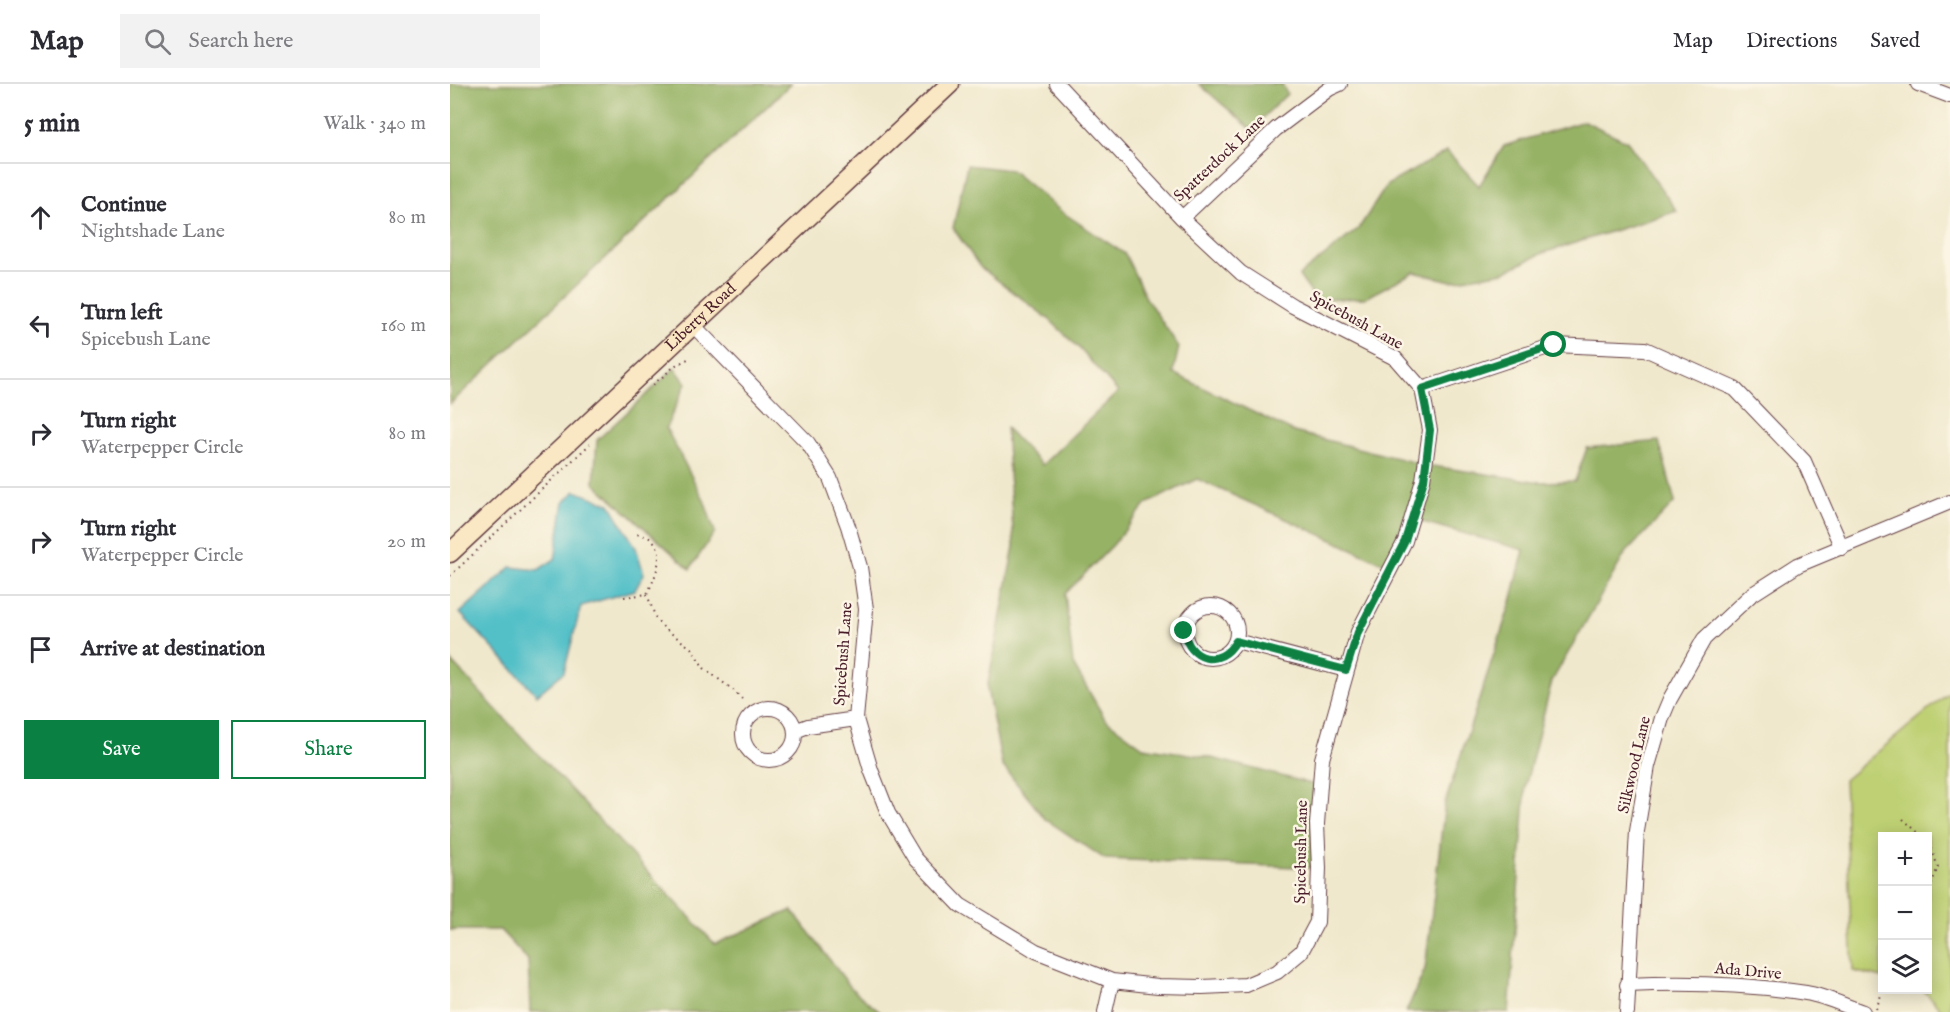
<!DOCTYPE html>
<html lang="en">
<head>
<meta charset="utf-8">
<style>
  :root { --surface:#fff; --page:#f2f2f3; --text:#2b2b33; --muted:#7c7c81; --line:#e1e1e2; --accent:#0b8043 }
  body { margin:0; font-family:"IM FELL English",serif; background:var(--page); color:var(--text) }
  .controls { position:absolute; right:18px; bottom:18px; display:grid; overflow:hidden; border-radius:0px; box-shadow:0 3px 15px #0003 }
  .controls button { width:54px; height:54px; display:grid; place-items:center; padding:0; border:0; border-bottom:2px solid var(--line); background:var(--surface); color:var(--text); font:30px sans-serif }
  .stop { position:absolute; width:18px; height:18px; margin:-14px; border:4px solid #0b8043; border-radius:50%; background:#fff }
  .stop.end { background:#0b8043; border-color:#fff; box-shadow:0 2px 6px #0008 }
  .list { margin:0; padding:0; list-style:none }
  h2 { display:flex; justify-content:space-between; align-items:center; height:78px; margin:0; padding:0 24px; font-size:26px }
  h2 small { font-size:20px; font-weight:400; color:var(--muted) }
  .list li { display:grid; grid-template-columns:39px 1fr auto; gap:18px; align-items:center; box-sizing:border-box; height:108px; padding:0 24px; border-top:2px solid var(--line) }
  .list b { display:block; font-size:22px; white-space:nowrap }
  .list p { margin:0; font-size:20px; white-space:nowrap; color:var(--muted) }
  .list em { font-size:20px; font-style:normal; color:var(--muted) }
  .actions { display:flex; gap:12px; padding:18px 24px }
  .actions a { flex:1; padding:14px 0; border:2px solid var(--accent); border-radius:0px; text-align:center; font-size:21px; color:var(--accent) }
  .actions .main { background:var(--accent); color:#fff }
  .icon { flex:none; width:33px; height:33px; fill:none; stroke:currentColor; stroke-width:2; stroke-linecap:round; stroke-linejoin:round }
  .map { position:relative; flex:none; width:1500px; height:928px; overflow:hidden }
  header { display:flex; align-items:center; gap:36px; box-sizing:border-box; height:84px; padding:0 30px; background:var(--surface); border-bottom:2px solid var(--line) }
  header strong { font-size:28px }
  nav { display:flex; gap:33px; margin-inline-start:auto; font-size:21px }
  .search { width:420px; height:54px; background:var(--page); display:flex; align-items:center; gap:15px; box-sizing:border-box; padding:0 21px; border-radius:0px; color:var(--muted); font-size:22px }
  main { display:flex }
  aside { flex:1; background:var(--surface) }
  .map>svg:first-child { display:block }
  .green { fill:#bed073; stroke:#84784f; stroke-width:1.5 }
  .forest { fill:#96b265; stroke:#706848; stroke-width:1.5 }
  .water { fill:#52c0c8; stroke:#4e707a; stroke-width:1.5 }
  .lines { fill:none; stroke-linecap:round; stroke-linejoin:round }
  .street-casing { stroke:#633d43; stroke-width:16 }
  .secondary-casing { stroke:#633d43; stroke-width:21 }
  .path { stroke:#633d43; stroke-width:2; stroke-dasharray:1.5 4.5; stroke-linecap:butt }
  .street { stroke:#fff; stroke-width:14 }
  .secondary { stroke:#fae7c3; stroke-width:18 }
  .route { stroke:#0b8043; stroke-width:8 }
  .labels { text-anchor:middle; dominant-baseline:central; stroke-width:5; stroke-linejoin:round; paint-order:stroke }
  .street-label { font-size:16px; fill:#4a1f2b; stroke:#fcf5e5 }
</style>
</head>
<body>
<header>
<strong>Map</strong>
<div class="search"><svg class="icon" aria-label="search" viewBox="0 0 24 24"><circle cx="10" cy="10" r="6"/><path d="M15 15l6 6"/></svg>Search here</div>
<nav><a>Map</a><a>Directions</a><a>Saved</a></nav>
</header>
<main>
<aside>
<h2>5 min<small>Walk · 340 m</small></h2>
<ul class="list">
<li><svg class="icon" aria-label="ahead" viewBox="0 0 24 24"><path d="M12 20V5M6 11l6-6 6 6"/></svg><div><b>Continue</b><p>Nightshade Lane</p></div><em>80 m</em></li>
<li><svg class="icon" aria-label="left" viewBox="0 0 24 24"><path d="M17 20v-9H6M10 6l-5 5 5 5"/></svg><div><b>Turn left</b><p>Spicebush Lane</p></div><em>160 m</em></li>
<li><svg class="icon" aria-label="right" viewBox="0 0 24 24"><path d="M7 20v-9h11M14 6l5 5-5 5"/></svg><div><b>Turn right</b><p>Waterpepper Circle</p></div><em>80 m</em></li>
<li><svg class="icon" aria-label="right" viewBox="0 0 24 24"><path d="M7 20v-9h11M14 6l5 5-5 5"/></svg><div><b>Turn right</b><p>Waterpepper Circle</p></div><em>20 m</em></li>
<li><svg class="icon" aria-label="arrive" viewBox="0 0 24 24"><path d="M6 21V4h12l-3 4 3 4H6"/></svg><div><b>Arrive at destination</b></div></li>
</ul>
<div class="actions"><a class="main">Save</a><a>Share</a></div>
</aside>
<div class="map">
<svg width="1500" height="928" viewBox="0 0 1500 928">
  <rect width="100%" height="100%" fill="#fcf5e5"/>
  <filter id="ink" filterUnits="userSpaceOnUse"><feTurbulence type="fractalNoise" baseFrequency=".0167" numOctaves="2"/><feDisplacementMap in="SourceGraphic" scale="12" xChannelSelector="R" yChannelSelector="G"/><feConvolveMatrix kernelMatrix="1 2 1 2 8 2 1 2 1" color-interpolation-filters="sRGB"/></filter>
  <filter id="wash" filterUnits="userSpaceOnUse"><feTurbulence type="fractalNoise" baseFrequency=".008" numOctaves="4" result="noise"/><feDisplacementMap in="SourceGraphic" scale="24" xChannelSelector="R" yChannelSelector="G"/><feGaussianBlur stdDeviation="1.35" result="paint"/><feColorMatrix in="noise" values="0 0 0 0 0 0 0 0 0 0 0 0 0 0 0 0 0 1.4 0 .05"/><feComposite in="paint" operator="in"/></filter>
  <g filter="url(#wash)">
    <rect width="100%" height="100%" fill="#f0e8cc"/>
    <path class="green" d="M 1500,608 L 1500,928 L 1494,928 L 1473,906 L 1478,906 L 1478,752 L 1432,752 L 1432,894 L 1403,887 L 1394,696 Z"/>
    <path class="forest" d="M 0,0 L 341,0 L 0,320 Z
      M 749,0 L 832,0 L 837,10 L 801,45 Z
      M 1134,37 L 1177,57 L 1227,127 L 1093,169 L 1054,188 L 1001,197 L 964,188 L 915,214 L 866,216 L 849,192 L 909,144 L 937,101 L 997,67 L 1029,102 L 1054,62 Z
      M 517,81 L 561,86 L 612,128 L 675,170 L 696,214 L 729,263 L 723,289 L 844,348 L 975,381 L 1091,398 L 1125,397 L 1137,364 L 1209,357 L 1225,418 L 1175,470 L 1102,597 L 1076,699 L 1059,928 L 956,928 L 975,885 L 995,719 L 1061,518 L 1074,466 L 962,435 L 942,483 L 747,395 L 696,420 L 663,461 L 615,510 L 623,580 L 655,635 L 693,663 L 758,673 L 870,702 L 869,784 L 655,775 L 595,735 L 552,681 L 537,605 L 564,462 L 556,344 L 592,381 L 668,308 L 629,264 L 600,236 L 530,183 L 503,144 Z
      M 225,284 L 236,299 L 216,344 L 254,416 L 265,448 L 240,485 L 144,399 L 147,356 Z
      M 0,576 L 265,860 L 342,826 L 402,905 L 430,928 L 80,928 L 78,876 L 50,846 L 0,846 Z"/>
    <path class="water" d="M 125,407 L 160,420 L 186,464 L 194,490 L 185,506 L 131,522 L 114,588 L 87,611 L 10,529 L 61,483 L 88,486 L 105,475 L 114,418 Z"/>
  </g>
  <g filter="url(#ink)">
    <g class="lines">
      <g class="street-casing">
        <path id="street" d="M 1468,0 L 1500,12
          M 732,134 L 826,45 L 879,5 L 890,0
          M 243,241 L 358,359 L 380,394 L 398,442 L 410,483 L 416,525 L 406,635 L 421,686 L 438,729 L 465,774 L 510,821 L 586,867 L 662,897 L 708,902 L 752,903 L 796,901 L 827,888 L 851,868 L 867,838 L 869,784 L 867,740 L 872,675 L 908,548 L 955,457 L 973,396 L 980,346 L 972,305 L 945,274 L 843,222 L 791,189 L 732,134 L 607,0
          M 972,305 L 1104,261 L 1195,265 L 1285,305 L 1354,377 L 1392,464
          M735 548a26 26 0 1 1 52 0a26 26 0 1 1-52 0Z
          M 786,557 L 896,586
          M293 650a26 26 0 1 1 52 0a26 26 0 1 1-52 0Z
          M 345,647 L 358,642 L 406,635
          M 1177,901 C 1237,898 1297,900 1356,909 C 1375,912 1395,922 1413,928
          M 655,928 L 662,897
          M 1177,928 L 1187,747 L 1198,682 L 1212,634 L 1220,615 L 1254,555 L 1301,511 L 1348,481 L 1500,418"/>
      </g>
      <g class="secondary-casing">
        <g id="secondary">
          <path id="s1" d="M 0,469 L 500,0"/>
        </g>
      </g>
      <path class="path" d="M 203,301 L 226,281 L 240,274
        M 0,492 L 140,360
        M 197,510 L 206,535 L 214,544 L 241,564 L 254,584 L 283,606 L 292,615
        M 174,513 L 197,510 C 209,487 221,452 184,450
        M 1453,735 L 1472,752
        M 1478,760 L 1481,764 L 1488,783 L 1478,809
        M 1426,925 L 1433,906"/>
      <use href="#street" class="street"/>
      <use href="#secondary" class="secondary"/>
    </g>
  </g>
  <g class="lines" filter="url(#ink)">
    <path class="route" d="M 734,547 C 739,577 770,585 786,557 L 896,586 L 908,548 L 955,457 L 974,396 L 980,346 L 972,305 L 1104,261"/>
  </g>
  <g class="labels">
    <g class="street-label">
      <text transform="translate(770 75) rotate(-43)">Spatterdock Lane</text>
      <text stroke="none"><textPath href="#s1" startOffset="344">Liberty Road</textPath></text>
      <text transform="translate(906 237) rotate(29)">Spicebush Lane</text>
      <text transform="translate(394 570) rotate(-86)">Spicebush Lane</text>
      <text transform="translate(1185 681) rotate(-77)">Silkwood Lane</text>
      <text transform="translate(852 768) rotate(-89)">Spicebush Lane</text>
      <text transform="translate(1298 888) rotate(5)">Ada Drive</text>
    </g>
  </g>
</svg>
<div class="controls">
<button>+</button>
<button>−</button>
<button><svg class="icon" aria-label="layers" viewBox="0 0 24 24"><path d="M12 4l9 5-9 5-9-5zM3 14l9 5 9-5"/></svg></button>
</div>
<div class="stop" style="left:1104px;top:261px"></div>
<div class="stop end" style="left:734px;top:547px"></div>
</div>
</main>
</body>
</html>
